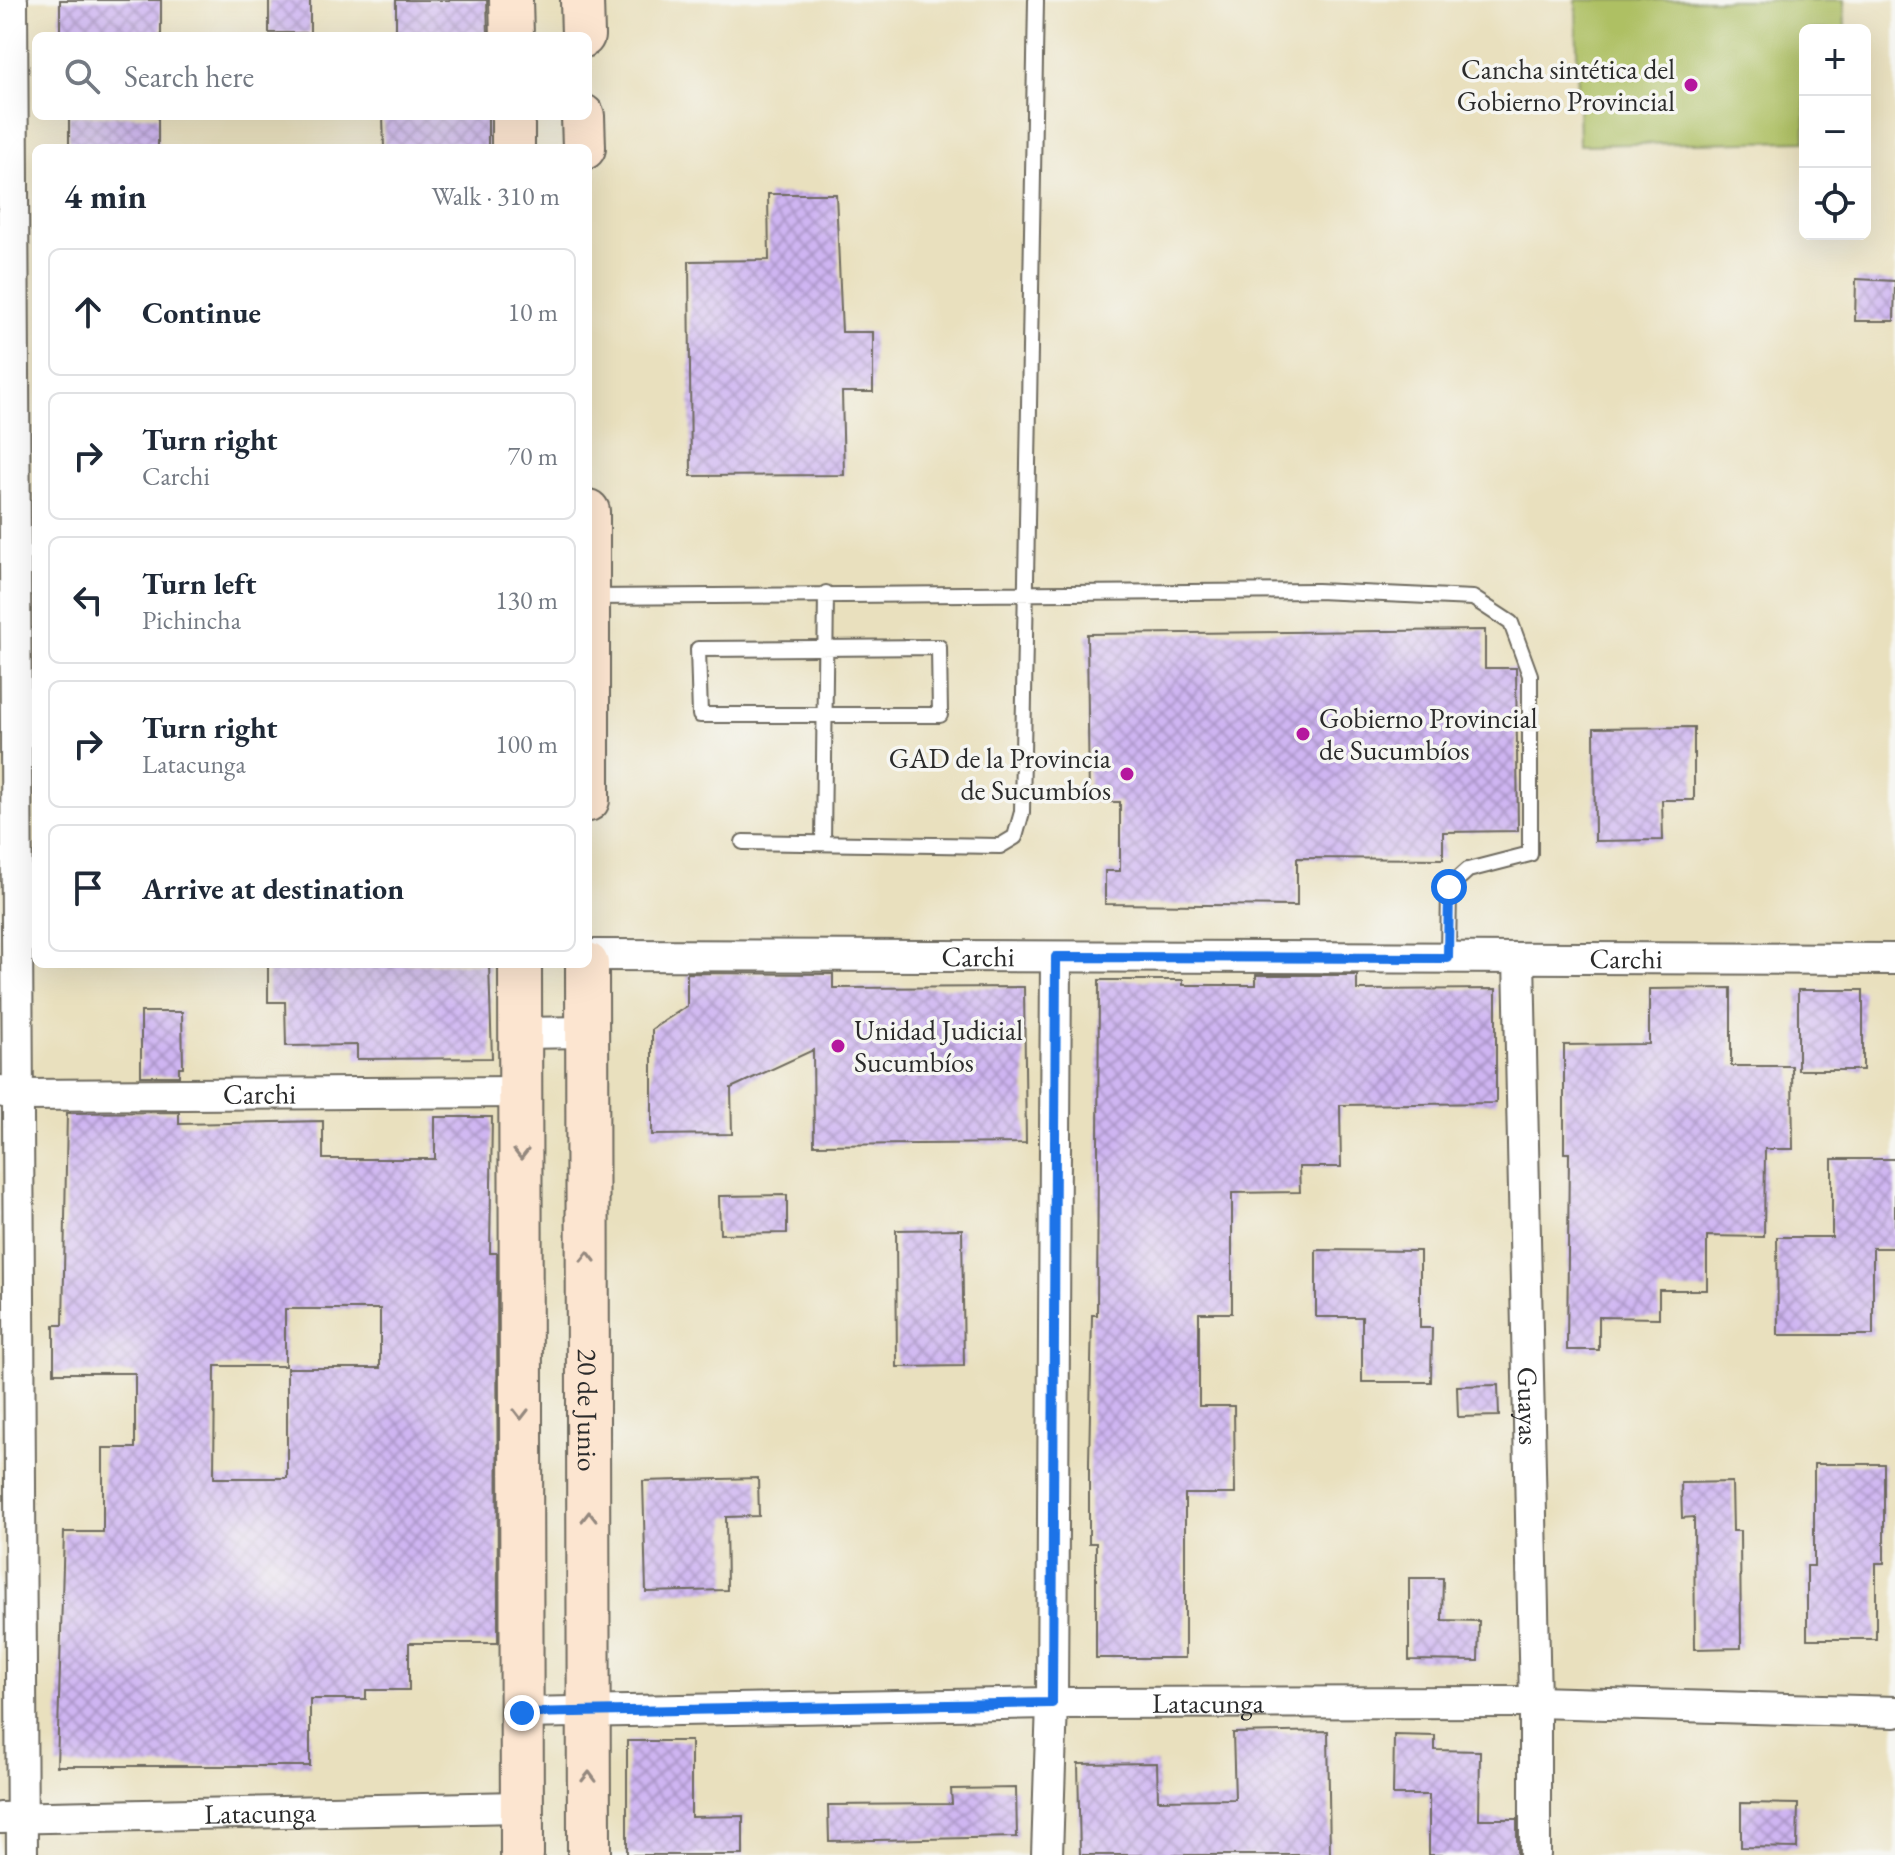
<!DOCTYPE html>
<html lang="en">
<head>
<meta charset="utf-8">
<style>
  :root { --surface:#fff; --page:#f6f6f7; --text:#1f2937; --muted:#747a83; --line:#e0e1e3 }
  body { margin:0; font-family:"EB Garamond",serif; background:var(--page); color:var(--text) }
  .controls { position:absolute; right:24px; top:24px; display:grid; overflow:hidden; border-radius:12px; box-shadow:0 8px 32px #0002 }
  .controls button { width:72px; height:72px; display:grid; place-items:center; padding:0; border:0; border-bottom:2px solid var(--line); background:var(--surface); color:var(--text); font:40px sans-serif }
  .stop { position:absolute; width:24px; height:24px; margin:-18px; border:6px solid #1a73e8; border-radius:50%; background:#fff }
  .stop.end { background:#1a73e8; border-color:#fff; box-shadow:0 2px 8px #0008 }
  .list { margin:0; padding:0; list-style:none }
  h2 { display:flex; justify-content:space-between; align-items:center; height:104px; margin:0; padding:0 32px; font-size:34px }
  h2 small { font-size:26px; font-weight:400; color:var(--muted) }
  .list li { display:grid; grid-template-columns:52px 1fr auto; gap:24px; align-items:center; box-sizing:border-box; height:128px; margin:0 16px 16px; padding:0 16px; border:2px solid var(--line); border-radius:12px }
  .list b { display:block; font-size:30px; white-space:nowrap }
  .list p { margin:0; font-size:26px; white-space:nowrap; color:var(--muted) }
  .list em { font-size:26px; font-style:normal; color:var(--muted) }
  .icon { flex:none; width:44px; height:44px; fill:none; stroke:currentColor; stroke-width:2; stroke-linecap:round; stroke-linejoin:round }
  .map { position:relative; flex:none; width:1895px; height:1855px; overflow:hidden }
  .search { position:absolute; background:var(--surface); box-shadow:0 8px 32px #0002; left:32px; top:32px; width:560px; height:88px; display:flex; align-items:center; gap:20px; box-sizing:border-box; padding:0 28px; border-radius:12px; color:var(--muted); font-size:30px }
  .panel { position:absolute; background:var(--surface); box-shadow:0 8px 32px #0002; left:32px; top:144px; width:560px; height:824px; border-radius:12px }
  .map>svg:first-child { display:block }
  .grass { fill:#aec063; stroke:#6c7647; stroke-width:2 }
  .building { fill:url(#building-cross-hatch); fill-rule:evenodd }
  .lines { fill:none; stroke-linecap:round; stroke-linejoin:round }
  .lane-casing { stroke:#6e6a5e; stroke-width:18 }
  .street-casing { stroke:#6e6a5e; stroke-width:34 }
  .secondary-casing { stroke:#6e6a5e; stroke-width:46 }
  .lane { stroke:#fff; stroke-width:14 }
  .street { stroke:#fff; stroke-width:30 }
  .secondary { stroke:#fce5d0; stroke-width:42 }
  .oneway { stroke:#94887e }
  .route { stroke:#1a73e8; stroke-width:10 }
  .poi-dot { fill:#b5179e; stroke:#f6f6f2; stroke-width:3 }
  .labels { text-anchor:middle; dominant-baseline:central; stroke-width:7; stroke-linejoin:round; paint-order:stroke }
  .poi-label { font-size:28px; fill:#2b2b2b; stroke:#f6f6f2; text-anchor:end }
  .street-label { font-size:28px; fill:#2b2b2b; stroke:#f6f6f2 }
</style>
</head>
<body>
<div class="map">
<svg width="1895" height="1855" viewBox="0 0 1895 1855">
  <defs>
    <pattern id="building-cross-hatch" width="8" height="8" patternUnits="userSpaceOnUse" patternTransform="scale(2)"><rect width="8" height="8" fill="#cfb5f2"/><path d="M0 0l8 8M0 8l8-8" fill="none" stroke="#a893c4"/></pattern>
  </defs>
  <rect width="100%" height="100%" fill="#f6f6f2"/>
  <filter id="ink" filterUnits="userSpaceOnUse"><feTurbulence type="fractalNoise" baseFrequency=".0125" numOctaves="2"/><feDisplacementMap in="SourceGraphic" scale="16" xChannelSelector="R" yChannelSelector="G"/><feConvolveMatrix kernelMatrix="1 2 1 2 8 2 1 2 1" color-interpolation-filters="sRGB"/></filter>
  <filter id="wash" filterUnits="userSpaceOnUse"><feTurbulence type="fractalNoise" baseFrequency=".006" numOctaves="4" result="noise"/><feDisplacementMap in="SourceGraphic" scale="32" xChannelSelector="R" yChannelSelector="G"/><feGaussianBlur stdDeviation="1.8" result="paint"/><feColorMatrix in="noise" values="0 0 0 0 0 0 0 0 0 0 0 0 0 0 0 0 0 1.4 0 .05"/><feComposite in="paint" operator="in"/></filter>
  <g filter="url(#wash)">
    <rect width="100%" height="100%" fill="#e9e0be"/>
    <path class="grass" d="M 1576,0 L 1844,0 L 1845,30 L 1805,30 L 1805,141 L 1579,145 Z"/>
    <g id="blocks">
      <path class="building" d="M 60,0 L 161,0 L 161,36 L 60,36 Z
        M 269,0 L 310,0 L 310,33 L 269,33 Z
        M 396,0 L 487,0 L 488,36 L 396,36 Z
        M 69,116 L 158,116 L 158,148 L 69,148 Z
        M 383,116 L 488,116 L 488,148 L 384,148 Z
        M 768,194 L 836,194 L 842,332 L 873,332 L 873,392 L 842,392 L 844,475 L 691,476 L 689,261 L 769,260 Z
        M 1856,279 L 1895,281 L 1894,321 L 1855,321 Z
        M 1485,630 L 1485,668 L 1516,668 L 1518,831 L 1443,832 L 1443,859 L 1297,858 L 1297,906 L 1105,904 L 1105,871 L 1120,871 L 1120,802 L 1089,802 L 1087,634 Z
        M 1694,727 L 1694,800 L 1662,800 L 1663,840 L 1595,841 L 1594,728 Z
        M 268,964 L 489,964 L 492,1058 L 357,1059 L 357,1045 L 286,1046 L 285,1002 L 268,1002 Z
        M 687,973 L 833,974 L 833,988 L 1024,987 L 1026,1143 L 814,1145 L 813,1050 L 731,1088 L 732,1134 L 652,1135 L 652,1029 L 687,1006 Z
        M 1256,975 L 1357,975 L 1357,990 L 1496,989 L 1496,1103 L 1340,1105 L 1341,1167 L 1299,1167 L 1300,1192 L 1232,1193 L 1232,1313 L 1199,1313 L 1199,1406 L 1234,1406 L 1235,1494 L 1185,1494 L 1185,1658 L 1096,1658 L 1096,1543 L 1089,1543 L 1089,1464 L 1092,1315 L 1097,1315 L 1099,980 L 1183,980 L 1183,985 L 1256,985 Z
        M 1731,988 L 1731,1066 L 1792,1066 L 1793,1149 L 1765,1149 L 1764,1237 L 1707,1236 L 1707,1290 L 1659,1290 L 1659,1318 L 1599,1317 L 1599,1350 L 1567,1350 L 1569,1153 L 1564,1153 L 1564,1045 L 1649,1044 L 1649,989 Z
        M 1798,990 L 1863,990 L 1863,1070 L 1798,1070 Z
        M 141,1012 L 182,1012 L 183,1067 L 179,1067 L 179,1076 L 141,1076 Z
        M 179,1112 L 179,1124 L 323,1121 L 323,1159 L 435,1159 L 435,1117 L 492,1117 L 490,1253 L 497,1253 L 498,1643 L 409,1643 L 409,1690 L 366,1690 L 366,1699 L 310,1699 L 310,1766 L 57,1766 L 64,1532 L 103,1532 L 103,1448 L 135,1448 L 135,1373 L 54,1373 L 54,1325 L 63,1325 L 67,1113 ZM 285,1309 L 380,1309 L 380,1368 L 287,1368 L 287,1478 L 214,1478 L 215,1366 L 285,1366 Z
        M 1832,1159 L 1895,1159 L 1895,1248 L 1873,1248 L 1873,1335 L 1778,1335 L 1777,1237 L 1832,1237 Z
        M 787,1195 L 787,1233 L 720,1234 L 719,1196 Z
        M 962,1229 L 964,1366 L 897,1367 L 896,1230 Z
        M 1316,1250 L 1420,1251 L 1420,1328 L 1432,1328 L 1431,1382 L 1362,1382 L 1362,1317 L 1316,1317 Z
        M 1498,1385 L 1499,1416 L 1458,1417 L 1457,1386 Z
        M 1814,1464 L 1884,1464 L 1884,1563 L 1876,1563 L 1876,1639 L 1807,1639 L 1807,1566 L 1814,1566 Z
        M 758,1478 L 759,1516 L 726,1517 L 727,1590 L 646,1592 L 643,1481 Z
        M 1732,1482 L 1733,1531 L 1740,1531 L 1741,1648 L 1695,1649 L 1694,1517 L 1682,1518 L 1681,1483 Z
        M 1409,1578 L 1443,1578 L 1442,1620 L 1479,1621 L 1478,1661 L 1409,1660 Z
        M 1328,1731 L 1330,1855 L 1080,1855 L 1078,1764 L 1157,1763 L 1158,1800 L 1235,1799 L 1233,1733 Z
        M 1394,1735 L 1435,1736 L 1435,1750 L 1480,1751 L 1479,1819 L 1517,1819 L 1517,1855 L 1429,1855 L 1429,1795 L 1393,1795 Z
        M 627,1741 L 691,1741 L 691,1817 L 743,1816 L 743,1855 L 627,1855 Z
        M 1016,1788 L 1017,1837 L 829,1841 L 828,1805 L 952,1804 L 951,1789 Z
        M 1741,1803 L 1798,1804 L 1797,1848 L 1741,1847 Z"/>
    </g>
  </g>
  <g filter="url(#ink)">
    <use href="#blocks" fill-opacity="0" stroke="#6e6a5e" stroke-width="2"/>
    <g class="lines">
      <g class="lane-casing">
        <path id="lane" d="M 593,597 L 1317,591 L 1473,598 L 1511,623 L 1530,675 L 1530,854 L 1468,870 L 1449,887 L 1448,958
          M 939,647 L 940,715 L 700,715 L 698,649 Z
          M 743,842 L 1000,846 L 1015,837 L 1022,812 L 1036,0
          M 823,843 L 826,593"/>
      </g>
      <g class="street-casing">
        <g id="street">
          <path d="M 12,0 L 22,1855"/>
          <path id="s1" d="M 588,955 L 1895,959"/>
          <path id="s2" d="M 1519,958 L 1535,1702 L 1535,1855"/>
          <path d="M 520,1033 L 587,1032"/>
          <path id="s3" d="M 0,1091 L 18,1095 L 521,1092"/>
          <path id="s4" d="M 522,1713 L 1052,1703 L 1535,1702 L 1895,1712"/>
          <path id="s5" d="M 0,1818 L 521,1807"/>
          <path d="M 1047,1855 L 1052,1703 L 1056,957"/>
        </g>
      </g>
      <g class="secondary-casing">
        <g id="secondary">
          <path d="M 511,0 L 512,36"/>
          <path d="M 582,0 L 583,36"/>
          <path d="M 513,116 L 513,148"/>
          <path d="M 583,116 L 584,148"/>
          <path d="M 588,511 L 588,800"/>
          <path d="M 520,964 L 522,1855"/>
          <path id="s6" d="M 587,964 L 589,1855"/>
        </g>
      </g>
      <use href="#lane" class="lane"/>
      <use href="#street" class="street"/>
      <use href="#secondary" class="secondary"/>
    </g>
    <defs><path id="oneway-chevron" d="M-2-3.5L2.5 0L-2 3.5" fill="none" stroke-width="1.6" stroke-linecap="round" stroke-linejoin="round" transform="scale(2)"/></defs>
    <g class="oneway">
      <use href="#oneway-chevron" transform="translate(521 1154) rotate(90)"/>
      <use href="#oneway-chevron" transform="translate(588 1257) rotate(-90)"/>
      <use href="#oneway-chevron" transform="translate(521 1414) rotate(90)"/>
      <use href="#oneway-chevron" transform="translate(589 1517) rotate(-90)"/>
      <use href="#oneway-chevron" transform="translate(589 1777) rotate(-89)"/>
    </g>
  </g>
  <g class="lines" filter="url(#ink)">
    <path class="route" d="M 522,1713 L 1052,1703 L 1056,957 L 1448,958 L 1449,887"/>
  </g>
  <g class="poi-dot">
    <circle cx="1691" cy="85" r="8"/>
    <circle cx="1303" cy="734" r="8"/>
    <circle cx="1127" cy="774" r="8"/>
    <circle cx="838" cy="1046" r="8"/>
  </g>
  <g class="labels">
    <g class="poi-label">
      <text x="1675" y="69">Cancha sintética del<tspan x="1675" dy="32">Gobierno Provincial</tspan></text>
      <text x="1319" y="718" text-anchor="start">Gobierno Provincial<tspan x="1319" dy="32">de Sucumbíos</tspan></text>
      <text x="1111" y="758">GAD de la Provincia<tspan x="1111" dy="32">de Sucumbíos</tspan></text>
      <text x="854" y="1030" text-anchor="start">Unidad Judicial<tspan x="854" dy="32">Sucumbíos</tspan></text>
    </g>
    <g class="street-label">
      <text stroke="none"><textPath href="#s1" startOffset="390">Carchi</textPath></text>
      <text stroke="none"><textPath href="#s1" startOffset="1038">Carchi</textPath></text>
      <text stroke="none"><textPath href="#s3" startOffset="260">Carchi</textPath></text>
      <text stroke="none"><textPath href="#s2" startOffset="448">Guayas</textPath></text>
      <text stroke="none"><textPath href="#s6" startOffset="446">20 de Junio</textPath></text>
      <text stroke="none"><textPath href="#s4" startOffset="686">Latacunga</textPath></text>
      <text stroke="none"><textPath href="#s5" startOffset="260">Latacunga</textPath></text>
    </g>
  </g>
</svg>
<div class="controls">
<button>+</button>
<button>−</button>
<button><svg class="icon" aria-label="locate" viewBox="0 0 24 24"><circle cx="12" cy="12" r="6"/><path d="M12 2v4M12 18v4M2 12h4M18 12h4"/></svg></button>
</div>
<div class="stop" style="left:1449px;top:887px"></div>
<div class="stop end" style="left:522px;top:1713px"></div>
<div class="search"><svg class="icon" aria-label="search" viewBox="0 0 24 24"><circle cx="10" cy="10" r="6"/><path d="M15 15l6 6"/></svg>Search here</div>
<section class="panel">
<h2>4 min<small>Walk · 310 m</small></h2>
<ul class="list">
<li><svg class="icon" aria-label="ahead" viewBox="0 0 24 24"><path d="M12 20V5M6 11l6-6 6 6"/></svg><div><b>Continue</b></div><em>10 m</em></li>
<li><svg class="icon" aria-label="right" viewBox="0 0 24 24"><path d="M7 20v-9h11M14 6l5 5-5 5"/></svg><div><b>Turn right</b><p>Carchi</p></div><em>70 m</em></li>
<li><svg class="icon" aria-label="left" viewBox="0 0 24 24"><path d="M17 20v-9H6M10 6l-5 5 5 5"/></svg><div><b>Turn left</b><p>Pichincha</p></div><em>130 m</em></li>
<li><svg class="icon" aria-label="right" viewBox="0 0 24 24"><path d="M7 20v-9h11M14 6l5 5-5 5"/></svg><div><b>Turn right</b><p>Latacunga</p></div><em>100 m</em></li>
<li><svg class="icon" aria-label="arrive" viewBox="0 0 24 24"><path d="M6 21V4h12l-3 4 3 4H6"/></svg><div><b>Arrive at destination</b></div></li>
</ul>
</section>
</div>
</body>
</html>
